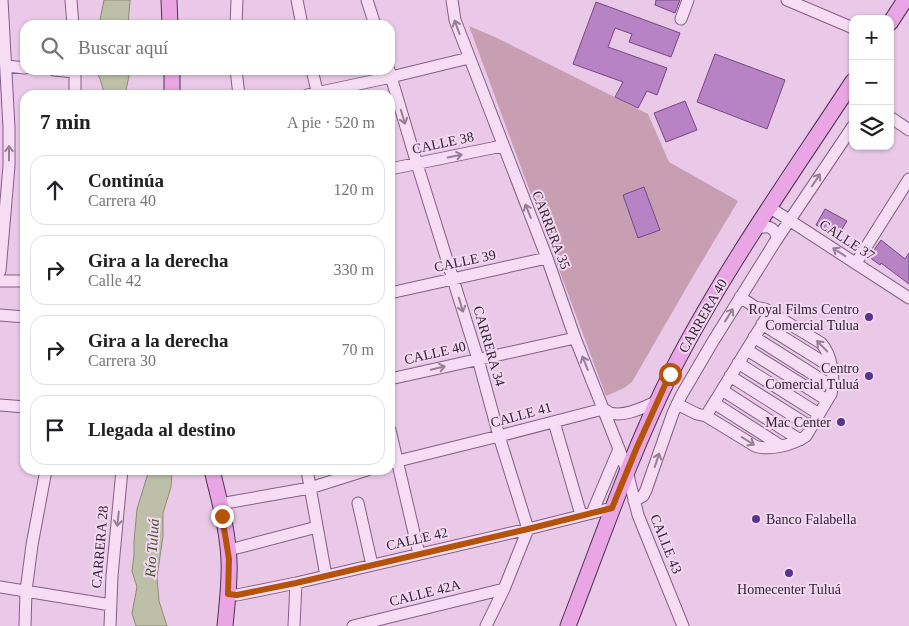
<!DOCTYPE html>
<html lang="es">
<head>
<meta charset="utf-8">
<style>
  :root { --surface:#fff; --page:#f6f6f6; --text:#202124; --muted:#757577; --line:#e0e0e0 }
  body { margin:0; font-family:Georgia,serif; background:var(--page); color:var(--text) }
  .controls { position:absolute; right:15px; top:15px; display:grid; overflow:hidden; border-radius:10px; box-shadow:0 1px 4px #0004 }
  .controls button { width:45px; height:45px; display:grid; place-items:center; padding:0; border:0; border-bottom:1px solid var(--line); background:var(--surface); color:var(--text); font:25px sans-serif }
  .stop { position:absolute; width:15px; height:15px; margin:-11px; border:4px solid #b45309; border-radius:50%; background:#fff }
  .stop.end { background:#b45309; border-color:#fff; box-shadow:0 1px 5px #0008 }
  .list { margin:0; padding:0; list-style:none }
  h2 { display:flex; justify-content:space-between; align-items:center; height:65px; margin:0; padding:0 20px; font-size:21px }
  h2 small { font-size:16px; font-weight:400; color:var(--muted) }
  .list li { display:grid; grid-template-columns:32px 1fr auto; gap:15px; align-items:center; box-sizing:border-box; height:70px; margin:0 10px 10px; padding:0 10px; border:1px solid var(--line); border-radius:15px }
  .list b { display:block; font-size:19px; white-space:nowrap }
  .list p { margin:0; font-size:16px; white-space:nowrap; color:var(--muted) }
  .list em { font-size:16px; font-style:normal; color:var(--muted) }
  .icon { flex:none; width:28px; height:28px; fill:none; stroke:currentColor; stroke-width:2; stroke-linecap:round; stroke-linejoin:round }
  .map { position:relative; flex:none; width:909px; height:626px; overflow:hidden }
  .search { position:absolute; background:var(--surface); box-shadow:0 1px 4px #0004; left:20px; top:20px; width:375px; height:55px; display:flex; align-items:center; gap:12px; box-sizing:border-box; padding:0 18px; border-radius:15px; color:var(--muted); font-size:19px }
  .panel { position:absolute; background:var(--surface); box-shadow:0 1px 4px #0004; left:20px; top:90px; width:375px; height:385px; border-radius:15px }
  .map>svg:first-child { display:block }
  .green { fill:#c89eb3 }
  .water { fill:#bdbfa9; stroke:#898d70 }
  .building { fill:#b783c5; stroke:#754882 }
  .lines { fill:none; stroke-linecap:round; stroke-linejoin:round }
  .minor-casing { stroke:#825f85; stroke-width:13 }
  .major-casing { stroke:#4e3353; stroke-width:17 }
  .minor { stroke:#f6dcf4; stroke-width:11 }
  .major { stroke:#e9a5e4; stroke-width:15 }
  .oneway { stroke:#957e96 }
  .route { stroke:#b45309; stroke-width:6 }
  .poi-dot { fill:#56358e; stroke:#f2d8f0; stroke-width:2 }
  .labels { text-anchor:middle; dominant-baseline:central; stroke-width:4; stroke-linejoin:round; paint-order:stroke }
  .street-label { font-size:14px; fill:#342137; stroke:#f2d8f0 }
  .poi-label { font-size:14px; fill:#342137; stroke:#f2d8f0; text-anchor:end }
  .water-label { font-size:15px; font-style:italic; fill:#4a5532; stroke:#f2d8f0 }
</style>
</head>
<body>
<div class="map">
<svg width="909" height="626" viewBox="0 0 909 626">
  <rect width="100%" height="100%" fill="#eac9e8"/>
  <path class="green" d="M 469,26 L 497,38 L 648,114 L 669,162 L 738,201 L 695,273 L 632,382 L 624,388 L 606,396 L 519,162 Z"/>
  <path class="water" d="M 104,0 L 130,0 L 128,25 L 99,25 Z
    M 97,70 L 128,70 L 129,76 L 125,95 L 105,95 Z
    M 149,470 L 172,470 L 172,471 L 171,487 L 163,513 L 163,536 L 157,577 L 159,601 L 167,626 L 136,626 L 132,613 L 137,587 L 132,571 L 134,555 L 134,541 L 137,509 Z"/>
  <path class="building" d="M 656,0 L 680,0 L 675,13 L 655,5 Z
    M 596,2 L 680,33 L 671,57 L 629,42 L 632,34 L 615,28 L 608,47 L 667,68 L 657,95 L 647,91 L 638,108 L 615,97 L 623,82 L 573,64 Z
    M 715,54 L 785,80 L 767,129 L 697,102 Z
    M 685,101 L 697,130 L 666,142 L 654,113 Z
    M 644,187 L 660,230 L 638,238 L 623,195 Z
    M 825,209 L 847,221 L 837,237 L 816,225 Z
    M 881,240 L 905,259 L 909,253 L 909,284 L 881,263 L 880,265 L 869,257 Z"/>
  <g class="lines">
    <g class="minor-casing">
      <path id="minor" d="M 71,0 L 73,25
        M 297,0 L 302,25
        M 367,0 L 375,25
        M 452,0 L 455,20 L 547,258 L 575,338 L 619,449 L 627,471 L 638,515 L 683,626
        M 787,0 L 853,28
        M 681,19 L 688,0
        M 236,25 L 237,0
        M 7,66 L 25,68
        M 54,70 L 75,72
        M 75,70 L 75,95
        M 236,70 L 239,95
        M 312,70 L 318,95
        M 389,70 L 417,164 L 478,359 L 499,436 L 528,529 L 504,589 L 486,626
        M 307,95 L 391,77 L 469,58
        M 890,117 L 909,130
        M 390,169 L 502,146
        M 769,207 L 909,298
        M 756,228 C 767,226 774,225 777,238
        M 856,263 L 909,179
        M 0,271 L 9,166 L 9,127 L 2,0
        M 0,281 L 25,281
        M 390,293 L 547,258
        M 0,315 L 25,317
        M 762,324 L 831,367
        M 754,337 L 833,387
        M 747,350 L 827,400
        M 738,363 L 819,414
        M 730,376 L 811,427
        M 390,379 L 575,338
        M 722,390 L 800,440
        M 714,403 L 781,446
        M 677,404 L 697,414 L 706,416 L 755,446 C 769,451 793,445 806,436 L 831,394 C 835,378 832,355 821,343 L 765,309 L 755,307 L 740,297
        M 0,405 L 25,407
        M 706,416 L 770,312
        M 554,422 L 581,515
        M 390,430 L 419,554
        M 390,463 L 499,436 L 603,409 C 606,410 608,412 610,413 C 626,417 644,407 658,401
        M 307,470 L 326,576
        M 634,501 L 643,496 L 646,490 L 673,413 L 681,396 L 712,343 L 775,242 L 853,126
        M 358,503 L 372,565
        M 220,504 L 310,488 L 367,470
        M 592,513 L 619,449
        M 237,548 L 317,527
        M 0,587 L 111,605
        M 228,594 L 237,595 L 296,583 L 528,529 L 612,508
        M 25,626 L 26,591 L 32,545 L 46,470
        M 110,626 L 112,576 L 122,470
        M 294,626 L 296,583
        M 353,626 L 504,589"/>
    </g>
    <g class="major-casing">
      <path id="major" d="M 169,0 L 170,25
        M 890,23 L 905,0
        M 172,70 L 172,95
        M 212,470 C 219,500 228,530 229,561 C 230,582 227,604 225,626
        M 568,626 C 601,541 630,455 671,373 C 723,271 790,177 853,81"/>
    </g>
    <use href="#minor" class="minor"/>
    <use href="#major" class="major"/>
  </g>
  <defs><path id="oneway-shaft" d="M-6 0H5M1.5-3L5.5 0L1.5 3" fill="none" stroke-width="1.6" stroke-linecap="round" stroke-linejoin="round" transform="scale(1.25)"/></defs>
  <g class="oneway">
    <use href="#oneway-shaft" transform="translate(457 27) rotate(-110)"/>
    <use href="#oneway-shaft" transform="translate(403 117) rotate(73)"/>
    <use href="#oneway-shaft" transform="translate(9 153) rotate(-90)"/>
    <use href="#oneway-shaft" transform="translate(455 156) rotate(-12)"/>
    <use href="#oneway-shaft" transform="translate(816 180) rotate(-56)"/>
    <use href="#oneway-shaft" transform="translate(528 211) rotate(-112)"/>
    <use href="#oneway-shaft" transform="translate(839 252) rotate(-147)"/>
    <use href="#oneway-shaft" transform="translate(461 305) rotate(73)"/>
    <use href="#oneway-shaft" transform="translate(729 315) rotate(-58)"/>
    <use href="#oneway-shaft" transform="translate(822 346) rotate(-134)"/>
    <use href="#oneway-shaft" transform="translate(585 363) rotate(-112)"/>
    <use href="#oneway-shaft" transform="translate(438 368) rotate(-13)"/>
    <use href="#oneway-shaft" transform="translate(748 441) rotate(32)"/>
    <use href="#oneway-shaft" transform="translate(657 460) rotate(-72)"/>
    <use href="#oneway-shaft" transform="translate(118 519) rotate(96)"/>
  </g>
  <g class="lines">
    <path class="route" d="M 222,516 L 229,559 L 228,594 L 237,595 L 296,583 L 528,529 L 612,508 L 637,447 L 670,374"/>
  </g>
  <g class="poi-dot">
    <circle cx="869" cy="317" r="5"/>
    <circle cx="869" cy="376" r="5"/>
    <circle cx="841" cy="422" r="5"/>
    <circle cx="756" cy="519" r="5"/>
    <circle cx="789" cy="573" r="5"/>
  </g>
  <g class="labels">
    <g class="street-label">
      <text transform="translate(443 143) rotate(-12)">CALLE 38</text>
      <text transform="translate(551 230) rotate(69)">CARRERA 35</text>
      <text transform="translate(847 240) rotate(33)">CALLE 37</text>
      <text transform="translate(465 261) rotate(-12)">CALLE 39</text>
      <text transform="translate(703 316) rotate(-60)">CARRERA 40</text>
      <text transform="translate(489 346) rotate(74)">CARRERA 34</text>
      <text transform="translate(435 353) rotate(-13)">CALLE 40</text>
      <text transform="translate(521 415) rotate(-15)">CALLE 41</text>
      <text transform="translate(417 539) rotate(-13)">CALLE 42</text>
      <text transform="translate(666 544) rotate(68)">CALLE 43</text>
      <text transform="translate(100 547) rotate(-85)">CARRERA 28</text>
      <text transform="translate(425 593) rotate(-14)">CALLE 42A</text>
    </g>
    <g class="poi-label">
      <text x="859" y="309">Royal Films Centro<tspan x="859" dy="16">Comercial Tulua</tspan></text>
      <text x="859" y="368">Centro<tspan x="859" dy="16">Comercial Tuluá</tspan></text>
      <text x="831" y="422">Mac Center</text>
      <text x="766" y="519" text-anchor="start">Banco Falabella</text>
      <text x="789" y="589" text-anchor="middle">Homecenter Tuluá</text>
    </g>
    <g class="water-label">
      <text transform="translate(152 548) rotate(-86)">Río Tuluá</text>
    </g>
  </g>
</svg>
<div class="controls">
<button>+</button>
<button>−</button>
<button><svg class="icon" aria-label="layers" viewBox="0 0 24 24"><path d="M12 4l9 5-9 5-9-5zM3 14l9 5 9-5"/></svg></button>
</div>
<div class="stop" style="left:670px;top:374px"></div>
<div class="stop end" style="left:222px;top:516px"></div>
<div class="search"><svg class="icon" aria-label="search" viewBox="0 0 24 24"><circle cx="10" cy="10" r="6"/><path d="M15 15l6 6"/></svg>Buscar aquí</div>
<section class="panel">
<h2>7 min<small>A pie · 520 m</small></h2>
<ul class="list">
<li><svg class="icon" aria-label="ahead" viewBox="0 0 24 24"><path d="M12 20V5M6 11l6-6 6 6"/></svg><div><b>Continúa</b><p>Carrera 40</p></div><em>120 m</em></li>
<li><svg class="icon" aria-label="right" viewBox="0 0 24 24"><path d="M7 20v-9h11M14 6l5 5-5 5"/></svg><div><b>Gira a la derecha</b><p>Calle 42</p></div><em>330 m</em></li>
<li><svg class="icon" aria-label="right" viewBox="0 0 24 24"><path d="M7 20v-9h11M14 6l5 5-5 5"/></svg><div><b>Gira a la derecha</b><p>Carrera 30</p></div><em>70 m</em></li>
<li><svg class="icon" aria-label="arrive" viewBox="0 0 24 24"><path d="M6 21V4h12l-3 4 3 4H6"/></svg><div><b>Llegada al destino</b></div></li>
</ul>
</section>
</div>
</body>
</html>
